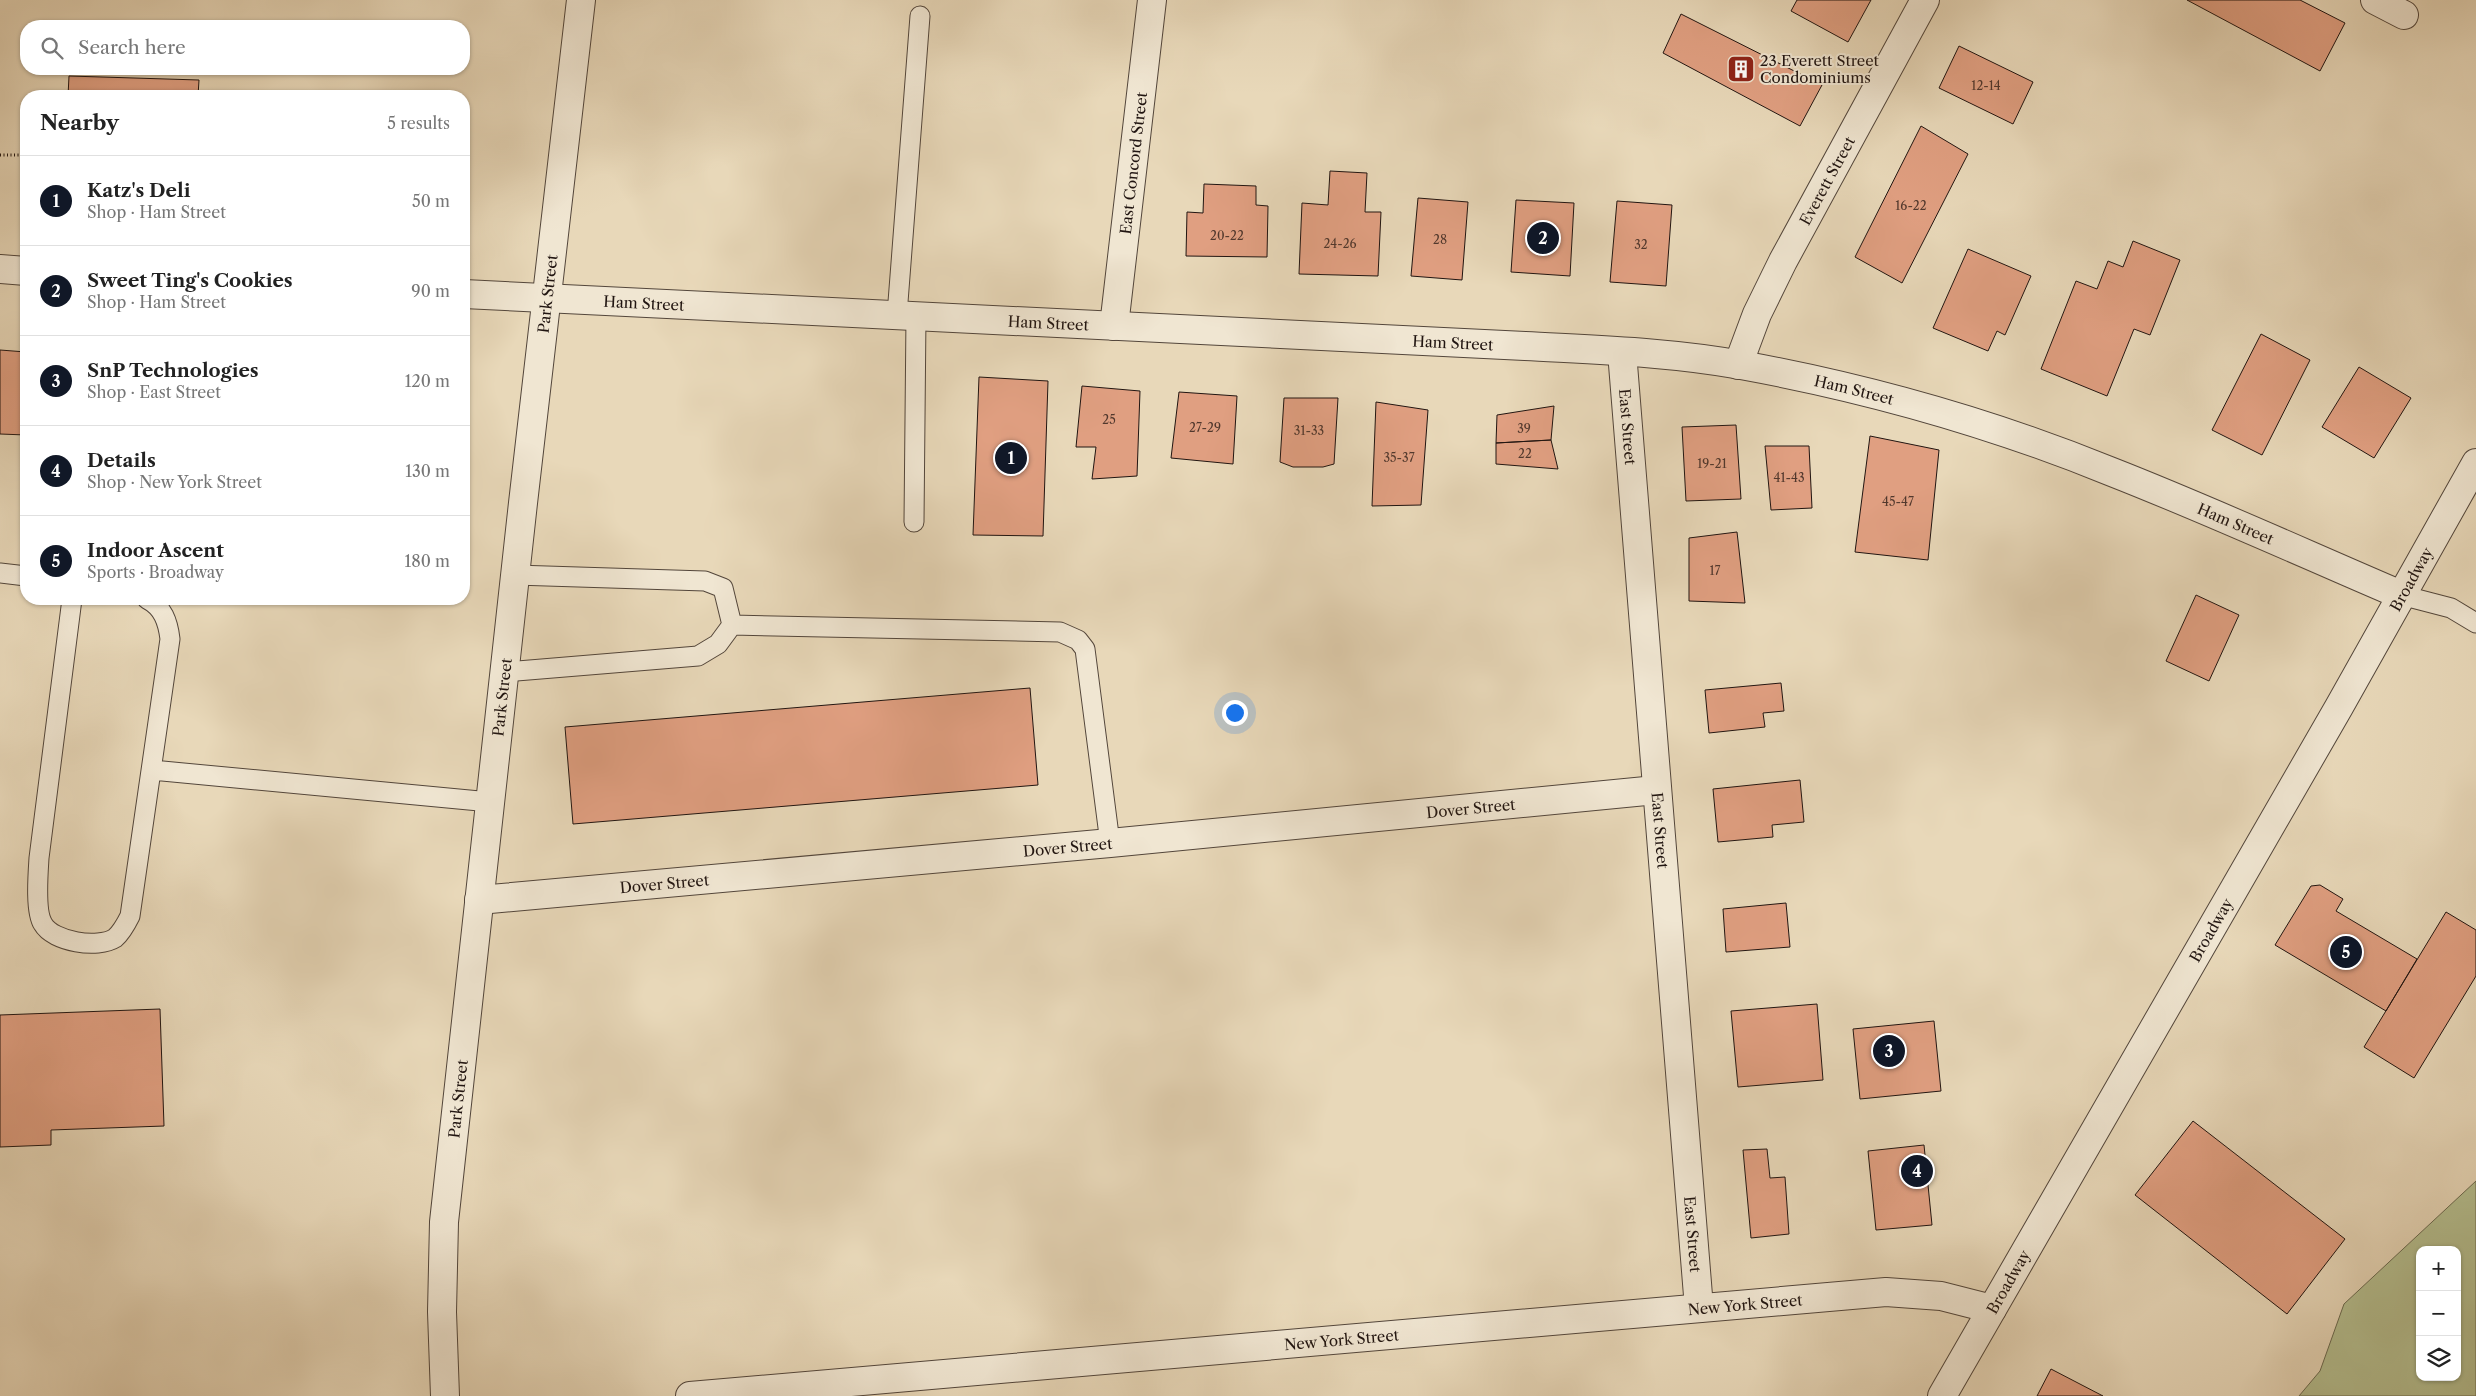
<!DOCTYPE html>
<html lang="en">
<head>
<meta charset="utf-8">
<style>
  :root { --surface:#fff; --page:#f2f2f2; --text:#222; --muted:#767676; --line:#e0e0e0; --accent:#111827 }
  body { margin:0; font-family:"Libre Caslon Text",serif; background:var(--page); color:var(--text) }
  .controls { position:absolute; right:15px; bottom:15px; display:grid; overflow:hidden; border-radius:10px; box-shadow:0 1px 4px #0004 }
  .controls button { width:45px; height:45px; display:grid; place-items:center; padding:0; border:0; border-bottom:1px solid var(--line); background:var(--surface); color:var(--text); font:25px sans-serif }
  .you { position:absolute; left:1234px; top:712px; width:18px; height:18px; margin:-12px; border:4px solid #fff; border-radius:50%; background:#1a73e8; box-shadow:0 0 0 8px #1a73e833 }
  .badge { display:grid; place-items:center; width:32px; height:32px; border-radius:50%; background:var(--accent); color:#fff; font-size:16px; font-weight:700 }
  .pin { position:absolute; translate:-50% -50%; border:2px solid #fff; box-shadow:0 1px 5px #0006 }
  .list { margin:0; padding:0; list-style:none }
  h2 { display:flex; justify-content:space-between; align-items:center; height:65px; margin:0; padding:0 20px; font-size:21px }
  h2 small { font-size:16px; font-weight:400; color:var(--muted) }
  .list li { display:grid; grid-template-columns:32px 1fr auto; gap:15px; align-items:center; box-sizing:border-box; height:90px; padding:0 20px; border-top:1px solid var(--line) }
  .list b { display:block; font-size:19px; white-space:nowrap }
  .list p { margin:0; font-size:16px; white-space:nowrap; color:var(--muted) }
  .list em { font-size:16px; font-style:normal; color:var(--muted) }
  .icon { flex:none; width:28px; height:28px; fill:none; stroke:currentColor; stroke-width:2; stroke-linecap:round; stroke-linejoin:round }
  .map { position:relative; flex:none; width:2476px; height:1396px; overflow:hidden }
  .search { position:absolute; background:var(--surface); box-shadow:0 1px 4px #0004; left:20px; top:20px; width:450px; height:55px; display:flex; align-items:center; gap:12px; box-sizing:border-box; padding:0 18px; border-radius:20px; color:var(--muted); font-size:19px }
  .panel { position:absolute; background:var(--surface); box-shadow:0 1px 4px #0004; left:20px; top:90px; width:450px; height:515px; border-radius:20px }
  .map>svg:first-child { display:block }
  .green { fill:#b5bf90; stroke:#6b6a50; fill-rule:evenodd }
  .building { fill:#e09f81; stroke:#211511 }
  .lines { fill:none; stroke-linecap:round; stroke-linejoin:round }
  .service-casing { stroke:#53463b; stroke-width:21 }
  .minor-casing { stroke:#53463b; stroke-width:30 }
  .tertiary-casing { stroke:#53463b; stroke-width:30 }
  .path { stroke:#211511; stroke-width:3; stroke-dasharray:1 2.5; stroke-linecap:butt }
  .service { stroke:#f0e6d2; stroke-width:19 }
  .minor { stroke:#f0e6d2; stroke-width:28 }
  .tertiary { stroke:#f0e6d2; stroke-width:28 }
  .labels { text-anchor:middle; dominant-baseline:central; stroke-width:4; stroke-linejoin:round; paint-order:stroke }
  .number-label { font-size:12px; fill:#51382d }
  .poi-label { font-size:15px; fill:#211511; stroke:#f0e6d2; text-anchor:start }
  .street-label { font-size:15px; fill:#211511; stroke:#f0e6d2 }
</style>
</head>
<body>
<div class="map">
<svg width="2476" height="1396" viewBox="0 0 2476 1396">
  <rect width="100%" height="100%" fill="#e8d8b9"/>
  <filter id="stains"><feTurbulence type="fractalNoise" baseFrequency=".004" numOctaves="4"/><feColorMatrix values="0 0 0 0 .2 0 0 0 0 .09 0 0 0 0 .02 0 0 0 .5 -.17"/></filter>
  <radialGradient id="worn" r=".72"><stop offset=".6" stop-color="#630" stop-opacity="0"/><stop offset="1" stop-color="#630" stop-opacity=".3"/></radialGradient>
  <path class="green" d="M 2476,1181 L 2476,1396 L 2299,1396 L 2320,1371 L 2344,1304 ZM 2420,1250 L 2457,1250 L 2457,1377 L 2420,1377 Z"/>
  <path class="building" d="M 1797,0 L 1871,0 L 1848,42 L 1791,11 Z
    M 2187,0 L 2300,0 L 2345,23 L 2320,71 Z
    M 1681,14 L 1822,85 L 1800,126 L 1663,53 Z
    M 1959,46 L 2033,82 L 2013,124 L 1939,88 Z
    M 69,76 L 199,80 L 198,96 L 68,96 Z
    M 1921,126 L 1968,154 L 1902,283 L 1855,257 Z
    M 1330,171 L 1367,173 L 1365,212 L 1381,212 L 1378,276 L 1299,274 L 1302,203 L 1328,205 Z
    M 1204,184 L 1256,186 L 1256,205 L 1268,206 L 1267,257 L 1186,256 L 1187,212 L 1203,213 Z
    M 1418,198 L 1468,202 L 1462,280 L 1411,276 Z
    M 1516,200 L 1574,203 L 1570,276 L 1511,272 Z
    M 1617,201 L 1672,205 L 1666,286 L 1610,282 Z
    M 2133,241 L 2180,260 L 2150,335 L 2134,329 L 2107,396 L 2041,369 L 2076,281 L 2097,289 L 2108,261 L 2123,267 Z
    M 1968,249 L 2031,276 L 2005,335 L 1997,331 L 1988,351 L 1933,328 Z
    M 2261,334 L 2310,360 L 2262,455 L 2212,430 Z
    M 0,350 L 26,352 L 26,435 L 0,434 Z
    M 2359,367 L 2411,398 L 2374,458 L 2322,427 Z
    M 979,377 L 1048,381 L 1043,536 L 973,535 Z
    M 1082,386 L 1140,391 L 1137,476 L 1092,479 L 1096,447 L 1076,447 Z
    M 1179,392 L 1237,396 L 1233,464 L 1171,458 Z
    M 1284,398 L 1338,398 L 1334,464 L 1323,467 L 1293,467 L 1280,462 Z
    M 1376,402 L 1428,410 L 1421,505 L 1372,506 Z
    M 1554,406 L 1551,440 L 1496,443 L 1497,415 Z
    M 1736,425 L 1741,499 L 1686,501 L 1682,427 Z
    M 1870,436 L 1939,450 L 1928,560 L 1855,552 Z
    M 1551,440 L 1558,469 L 1496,464 L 1496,443 Z
    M 1765,446 L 1809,446 L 1812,508 L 1771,510 Z
    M 1737,532 L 1745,603 L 1689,601 L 1689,538 Z
    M 2196,595 L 2239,615 L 2209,681 L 2166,661 Z
    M 1781,683 L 1784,711 L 1763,713 L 1765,727 L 1709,733 L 1705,690 Z
    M 1030,688 L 1038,785 L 573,824 L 565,727 Z
    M 1800,780 L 1804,822 L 1772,825 L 1773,837 L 1718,842 L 1713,789 Z
    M 2320,885 L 2343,899 L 2336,911 L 2417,959 L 2386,1011 L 2275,945 L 2311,886 Z
    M 1786,903 L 1790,947 L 1726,952 L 1723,909 Z
    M 2446,912 L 2476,930 L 2476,976 L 2414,1078 L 2364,1047 Z
    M 1817,1004 L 1823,1080 L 1738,1087 L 1731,1011 Z
    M 160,1009 L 164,1126 L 51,1130 L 51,1145 L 0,1147 L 0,1015 Z
    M 1934,1021 L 1941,1091 L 1860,1099 L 1853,1029 Z
    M 2193,1121 L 2345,1239 L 2287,1314 L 2135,1195 Z
    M 1924,1145 L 1932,1225 L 1876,1230 L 1868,1151 Z
    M 1767,1149 L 1770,1178 L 1785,1177 L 1789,1234 L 1751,1238 L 1743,1150 Z
    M 2051,1369 L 2103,1396 L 2037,1396 Z"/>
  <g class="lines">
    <g class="service-casing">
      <path id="service" d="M 897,315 L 920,16
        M 914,522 L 916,316
        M 0,573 L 26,576
        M 515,575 L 705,581 L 723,588 L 732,625
        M 2401,595 L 2451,608 L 2476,623
        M 72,599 L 39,858 C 38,874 35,912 43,924 C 53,942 98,949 115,938 C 122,932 126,924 130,916 L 170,639 C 168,622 163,607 147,599
        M 504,672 L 698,656 L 718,644 L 732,625 L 1060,632 L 1078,640 L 1085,649 L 1110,843
        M 152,770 L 490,802"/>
    </g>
    <g class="minor-casing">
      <g id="minor">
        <path d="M 2375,0 L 2404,15"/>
        <path d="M 0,269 L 26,271"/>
        <path id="s1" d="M 464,294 L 1525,346 C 1596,350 1670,352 1741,365 C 1867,388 1994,424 2112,472 C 2209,510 2305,554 2401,595"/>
        <path id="s2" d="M 1114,326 L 1152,0"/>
        <path id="s3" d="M 1622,352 L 1699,1308"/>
        <path id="s4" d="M 1738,365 L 1757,314 L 1783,261 L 1925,0"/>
        <path id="s5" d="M 479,900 L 1110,843 L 1656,790"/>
        <path id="s6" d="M 445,1396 L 442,1312 L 444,1222 L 523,503 L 581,0"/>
        <path id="s7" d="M 690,1396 L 1886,1292 L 1941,1296 L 1992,1309"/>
      </g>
    </g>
    <g class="tertiary-casing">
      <g id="tertiary">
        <path id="s8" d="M 1942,1396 L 2339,707 L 2476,463"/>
      </g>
    </g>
    <path class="path" d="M 0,155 L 26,155"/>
    <use href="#service" class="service"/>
    <use href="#minor" class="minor"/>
    <use href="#tertiary" class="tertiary"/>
  </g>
  <defs>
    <g id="building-square" transform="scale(1.4375)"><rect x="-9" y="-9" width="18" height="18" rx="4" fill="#8f2418" stroke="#f0e6d2"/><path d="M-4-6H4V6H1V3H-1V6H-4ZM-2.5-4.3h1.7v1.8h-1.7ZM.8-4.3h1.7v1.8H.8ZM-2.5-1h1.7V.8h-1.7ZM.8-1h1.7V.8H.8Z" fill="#fff"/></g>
  </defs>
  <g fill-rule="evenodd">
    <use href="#building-square" x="1741" y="69"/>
  </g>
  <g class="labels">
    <g class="number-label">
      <text x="1986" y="85">12-14</text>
      <text x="1911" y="205">16-22</text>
      <text x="1227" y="235">20-22</text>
      <text x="1440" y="239">28</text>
      <text x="1340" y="243">24-26</text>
      <text x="1641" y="244">32</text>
      <text x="1109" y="419">25</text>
      <text x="1205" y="427">27-29</text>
      <text x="1524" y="428">39</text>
      <text x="1309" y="430">31-33</text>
      <text x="1525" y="453">22</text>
      <text x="1399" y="457">35-37</text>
      <text x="1712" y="463">19-21</text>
      <text x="1789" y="477">41-43</text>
      <text x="1898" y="501">45-47</text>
      <text x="1715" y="570">17</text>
    </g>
    <g class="poi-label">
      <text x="1760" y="60">23 Everett Street<tspan x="1760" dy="17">Condominiums</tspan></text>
    </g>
    <g class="street-label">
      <text stroke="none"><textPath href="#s2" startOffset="164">East Concord Street</textPath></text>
      <text stroke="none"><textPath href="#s4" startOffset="205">Everett Street</textPath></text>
      <text stroke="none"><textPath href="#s6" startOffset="1108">Park Street</textPath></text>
      <text stroke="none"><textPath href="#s1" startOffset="180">Ham Street</textPath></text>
      <text stroke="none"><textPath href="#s1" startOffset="585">Ham Street</textPath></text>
      <text stroke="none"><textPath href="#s1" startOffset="990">Ham Street</textPath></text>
      <text stroke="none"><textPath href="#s1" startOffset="1395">Ham Street</textPath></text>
      <text stroke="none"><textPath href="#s3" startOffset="75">East Street</textPath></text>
      <text stroke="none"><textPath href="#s1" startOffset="1800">Ham Street</textPath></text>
      <text stroke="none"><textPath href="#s8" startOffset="942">Broadway</textPath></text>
      <text stroke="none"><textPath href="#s6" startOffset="702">Park Street</textPath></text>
      <text stroke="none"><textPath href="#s5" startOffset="996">Dover Street</textPath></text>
      <text stroke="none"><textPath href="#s3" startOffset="480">East Street</textPath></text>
      <text stroke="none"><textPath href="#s5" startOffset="591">Dover Street</textPath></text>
      <text stroke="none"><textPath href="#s5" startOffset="186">Dover Street</textPath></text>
      <text stroke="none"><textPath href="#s8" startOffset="538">Broadway</textPath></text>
      <text stroke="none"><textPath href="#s6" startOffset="298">Park Street</textPath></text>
      <text stroke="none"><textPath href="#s3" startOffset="885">East Street</textPath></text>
      <text stroke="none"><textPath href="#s8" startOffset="132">Broadway</textPath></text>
      <text stroke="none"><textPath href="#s7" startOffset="1059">New York Street</textPath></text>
      <text stroke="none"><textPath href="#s7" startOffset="654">New York Street</textPath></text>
    </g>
  </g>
  <rect width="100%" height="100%" filter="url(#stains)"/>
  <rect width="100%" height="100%" fill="url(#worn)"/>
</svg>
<div class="controls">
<button>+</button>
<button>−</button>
<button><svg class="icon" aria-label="layers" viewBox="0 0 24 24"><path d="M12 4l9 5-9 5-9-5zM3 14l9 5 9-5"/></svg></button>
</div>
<div class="you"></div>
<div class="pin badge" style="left:1011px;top:458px">1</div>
<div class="pin badge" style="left:1543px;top:238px">2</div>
<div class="pin badge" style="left:1889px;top:1051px">3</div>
<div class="pin badge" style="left:1917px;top:1171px">4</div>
<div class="pin badge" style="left:2346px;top:952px">5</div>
<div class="search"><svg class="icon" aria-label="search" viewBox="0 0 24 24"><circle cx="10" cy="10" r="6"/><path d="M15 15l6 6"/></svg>Search here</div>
<section class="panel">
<h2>Nearby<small>5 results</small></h2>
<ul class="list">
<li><span class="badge">1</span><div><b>Katz's Deli</b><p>Shop · Ham Street</p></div><em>50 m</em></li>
<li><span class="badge">2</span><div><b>Sweet Ting's Cookies</b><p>Shop · Ham Street</p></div><em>90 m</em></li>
<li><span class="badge">3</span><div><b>SnP Technologies</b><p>Shop · East Street</p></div><em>120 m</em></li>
<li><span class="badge">4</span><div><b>Details</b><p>Shop · New York Street</p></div><em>130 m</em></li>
<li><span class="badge">5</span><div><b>Indoor Ascent</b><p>Sports · Broadway</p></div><em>180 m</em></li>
</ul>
</section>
</div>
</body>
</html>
